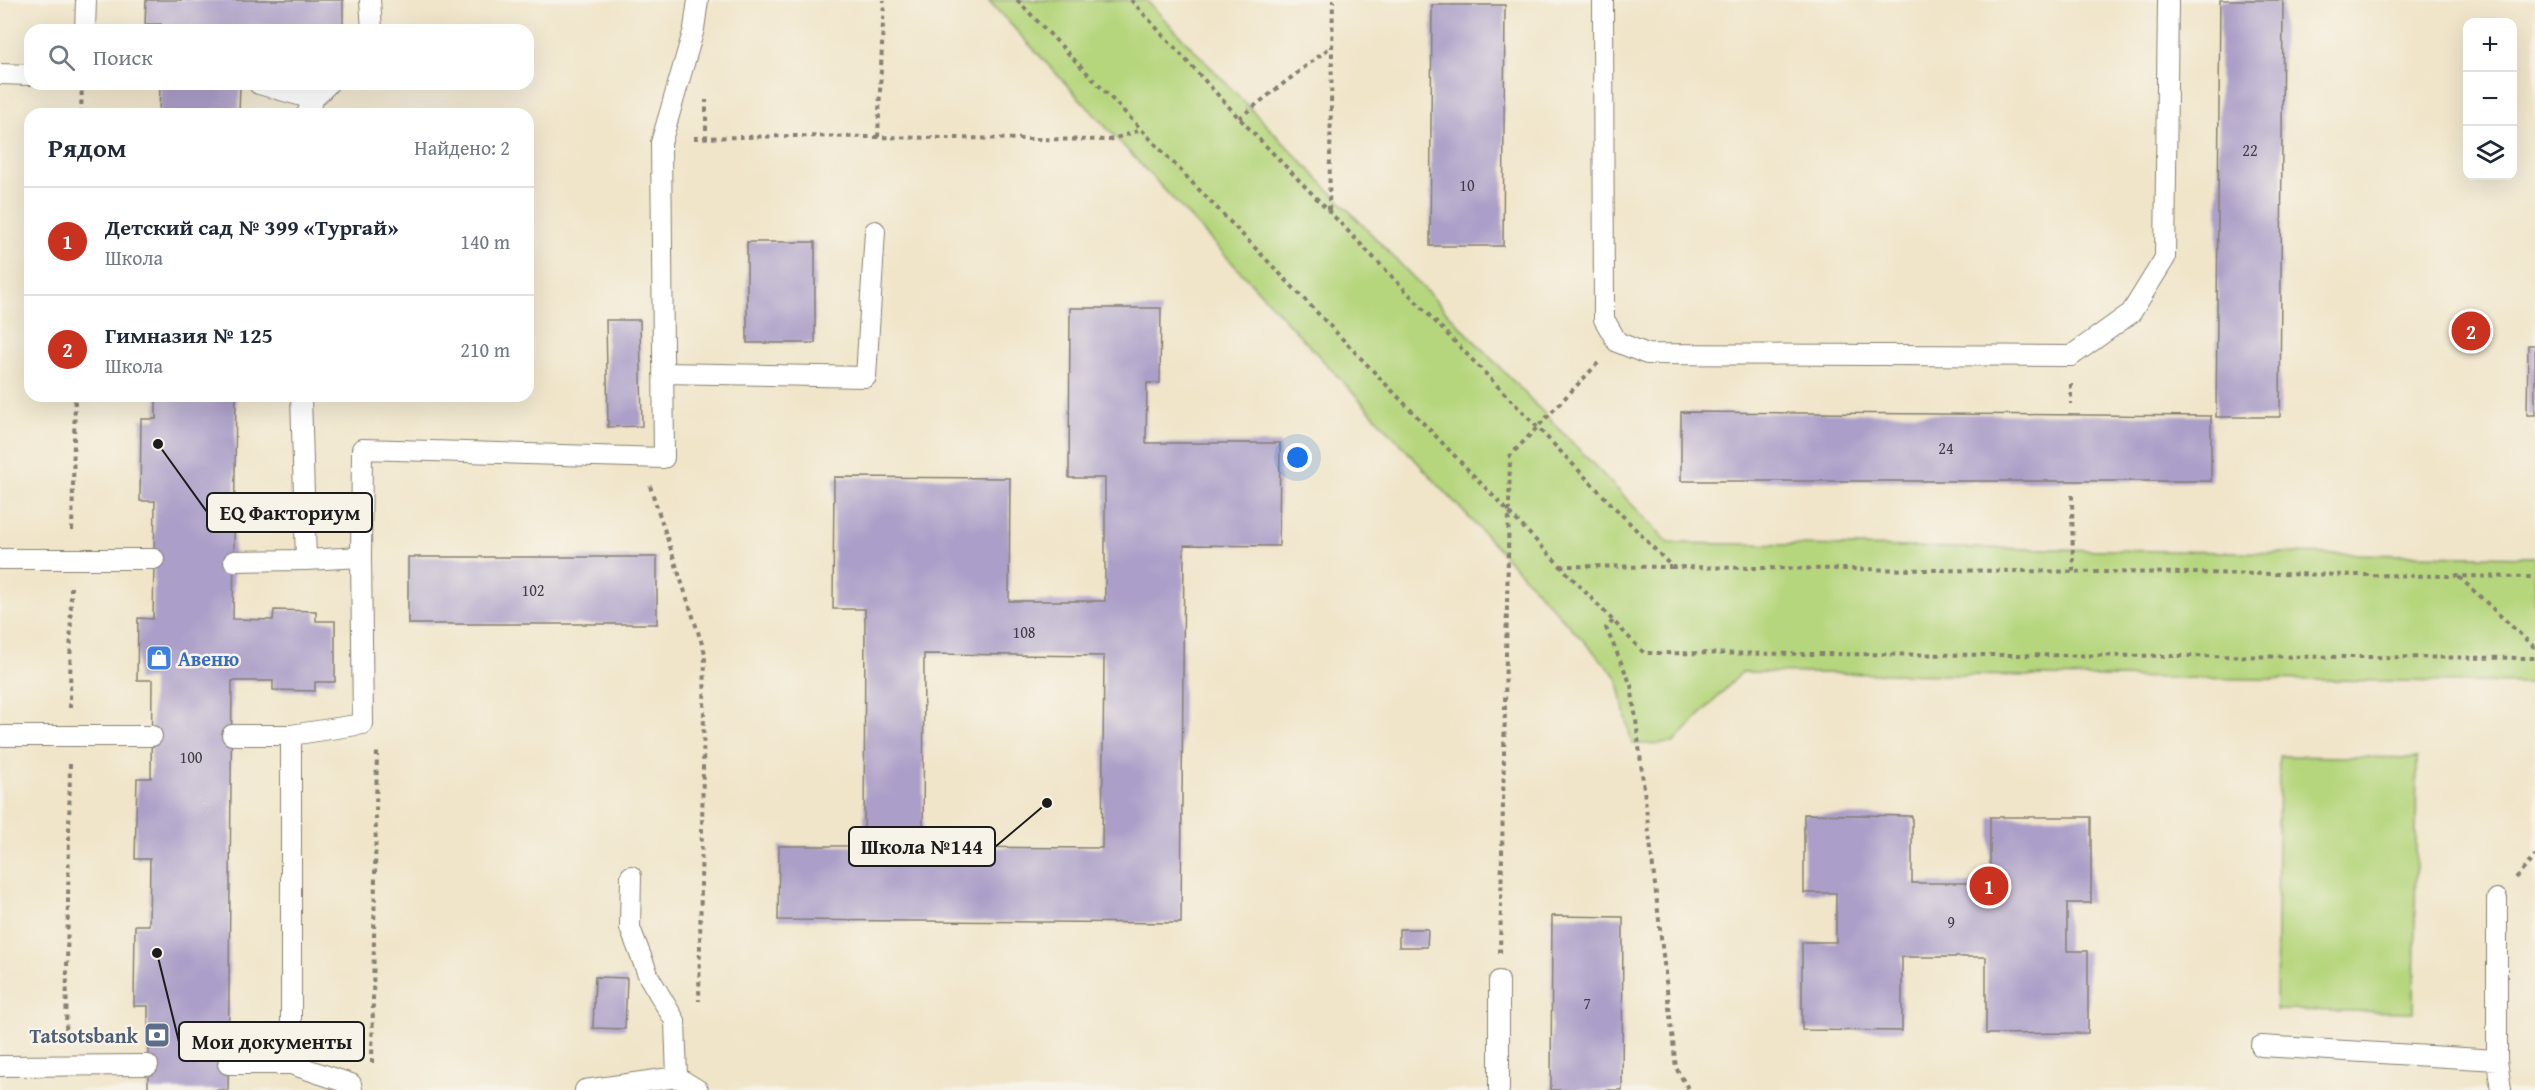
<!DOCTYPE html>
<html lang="ru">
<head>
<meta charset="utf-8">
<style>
  :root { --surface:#fff; --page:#f6f6f7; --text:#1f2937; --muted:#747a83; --line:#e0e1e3; --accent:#c8321e }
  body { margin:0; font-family:"Gentium Book Plus",serif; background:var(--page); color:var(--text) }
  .controls { position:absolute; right:18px; top:18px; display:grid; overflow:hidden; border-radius:12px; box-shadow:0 6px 24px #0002 }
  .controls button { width:54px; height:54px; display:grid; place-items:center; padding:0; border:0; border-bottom:2px solid var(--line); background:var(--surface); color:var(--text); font:30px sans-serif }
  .you { position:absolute; left:1298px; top:458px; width:21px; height:21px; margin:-15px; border:4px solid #fff; border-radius:50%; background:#1a73e8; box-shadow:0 0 0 9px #1a73e833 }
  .badge { display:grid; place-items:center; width:39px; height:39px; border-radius:50%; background:var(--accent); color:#fff; font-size:20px; font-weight:700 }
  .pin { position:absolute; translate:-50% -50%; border:3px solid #fff; box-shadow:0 2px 6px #0006 }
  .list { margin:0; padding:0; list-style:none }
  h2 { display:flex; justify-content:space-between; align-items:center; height:78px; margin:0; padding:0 24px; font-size:26px }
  h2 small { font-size:20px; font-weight:400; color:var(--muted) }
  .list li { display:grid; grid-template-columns:39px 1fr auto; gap:18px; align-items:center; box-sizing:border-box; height:108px; padding:0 24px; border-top:2px solid var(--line) }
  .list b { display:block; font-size:22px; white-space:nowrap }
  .list p { margin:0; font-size:20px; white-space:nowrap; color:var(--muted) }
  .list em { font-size:20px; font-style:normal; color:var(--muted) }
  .icon { flex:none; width:33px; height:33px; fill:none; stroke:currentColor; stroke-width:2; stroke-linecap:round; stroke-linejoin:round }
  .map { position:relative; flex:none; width:2535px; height:1090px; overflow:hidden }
  .search { position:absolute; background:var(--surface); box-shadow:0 6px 24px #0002; left:24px; top:24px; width:510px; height:66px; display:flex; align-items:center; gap:15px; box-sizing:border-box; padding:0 21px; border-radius:18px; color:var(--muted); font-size:22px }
  .panel { position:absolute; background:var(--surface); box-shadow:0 6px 24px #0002; left:24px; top:108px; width:510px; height:294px; border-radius:18px }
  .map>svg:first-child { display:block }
  .green { fill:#b6d67d; stroke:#69794c; stroke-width:1.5 }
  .building { fill:#ab9ec8; fill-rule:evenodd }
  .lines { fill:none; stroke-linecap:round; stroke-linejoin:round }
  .service-casing { stroke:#868072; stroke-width:22 }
  .path { stroke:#868072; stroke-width:4; stroke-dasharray:4.5 4.5; stroke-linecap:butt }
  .service { stroke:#fff; stroke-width:20 }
  .labels { text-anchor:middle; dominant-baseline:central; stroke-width:5; stroke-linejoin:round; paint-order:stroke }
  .number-label { font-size:16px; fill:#403c47 }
  .shop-label { font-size:20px; font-weight:bold; fill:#366cbe; stroke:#f7f3e8; text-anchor:start }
  .service-label { font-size:20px; font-weight:bold; fill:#4e5e75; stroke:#f7f3e8; text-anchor:end }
  .leader { fill:none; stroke:#1c1c1c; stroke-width:2 }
  .callout-dot { fill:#1c1c1c; stroke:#f7f3e8; stroke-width:2 }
  .callout { fill:#f7f3e8; stroke:#1c1c1c; stroke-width:2 }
  .callout-label { font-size:21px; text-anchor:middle; font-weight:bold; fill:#1c1c1c }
</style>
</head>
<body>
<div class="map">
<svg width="2535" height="1090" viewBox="0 0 2535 1090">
  <rect width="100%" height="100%" fill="#f7f3e8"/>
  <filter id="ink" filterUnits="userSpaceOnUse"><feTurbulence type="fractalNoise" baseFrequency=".0167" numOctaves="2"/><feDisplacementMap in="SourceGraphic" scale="12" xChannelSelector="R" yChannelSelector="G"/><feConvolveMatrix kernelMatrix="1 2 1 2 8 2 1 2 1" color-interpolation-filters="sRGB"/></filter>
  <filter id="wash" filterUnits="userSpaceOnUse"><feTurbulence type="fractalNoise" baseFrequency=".008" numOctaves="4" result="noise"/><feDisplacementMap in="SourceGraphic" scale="24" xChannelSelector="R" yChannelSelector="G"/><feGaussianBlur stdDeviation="1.35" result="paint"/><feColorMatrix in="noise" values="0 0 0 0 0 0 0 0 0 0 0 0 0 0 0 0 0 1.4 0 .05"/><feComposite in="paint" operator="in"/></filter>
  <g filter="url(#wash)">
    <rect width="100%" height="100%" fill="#f0e5c9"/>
    <path class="green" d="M 988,0 L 1146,0 L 1669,543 L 2535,557 L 2535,683 L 1742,672 L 1673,743 L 1632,744 L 1617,677 Z
      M 2279,756 L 2417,758 L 2414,1012 L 2276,1010 Z"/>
    <g id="blocks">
      <path class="building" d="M 146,0 L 343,0 L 343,27 L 323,26 L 323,30 L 281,30 L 281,26 L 240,26 L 240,30 L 160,30 L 161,24 L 145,24 Z
        M 2220,0 L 2283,0 L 2280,417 L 2216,417 Z
        M 1432,5 L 1505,5 L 1503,246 L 1430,246 Z
        M 160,84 L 240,84 L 239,114 L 159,114 Z
        M 747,242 L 815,242 L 815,343 L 747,343 Z
        M 1070,308 L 1161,308 L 1160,383 L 1147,383 L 1146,443 L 1280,443 L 1279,546 L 1184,545 L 1181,923 L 778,920 L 779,846 L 864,846 L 865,609 L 833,609 L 834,477 L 1010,478 L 1009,601 L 1105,601 L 1105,478 L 1069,478 ZM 924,654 L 1104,656 L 1102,848 L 923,847 Z
        M 606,320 L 640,320 L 642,426 L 608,427 Z
        M 2528,345 L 2535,345 L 2535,415 L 2527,415 Z
        M 156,396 L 236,396 L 233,619 L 273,620 L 274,610 L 316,611 L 316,621 L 335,621 L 335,682 L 315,682 L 315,691 L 273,690 L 273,681 L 232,681 L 228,1090 L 148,1090 L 148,1006 L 134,1006 L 135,925 L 149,925 L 150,859 L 135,859 L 137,778 L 151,778 L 152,680 L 137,680 L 138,618 L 153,619 L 155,501 L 140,501 L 141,419 L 156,419 Z
        M 1681,412 L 2211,416 L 2211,481 L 1681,481 Z
        M 408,557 L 657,557 L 657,624 L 408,624 Z
        M 1804,814 L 1912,816 L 1912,883 L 1990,883 L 1990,817 L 2091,817 L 2091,903 L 2067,903 L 2067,951 L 2088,951 L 2088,1033 L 1986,1034 L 1986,957 L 1902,957 L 1902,1031 L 1802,1030 L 1802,942 L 1836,942 L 1836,893 L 1804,893 Z
        M 1552,916 L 1623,917 L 1622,1090 L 1551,1090 Z
        M 1399,929 L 1428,929 L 1427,947 L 1399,947 Z
        M 595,977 L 627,978 L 625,1029 L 593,1028 Z"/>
    </g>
  </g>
  <g filter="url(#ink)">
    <use href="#blocks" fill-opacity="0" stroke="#868072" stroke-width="1.5"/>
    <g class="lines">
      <g class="service-casing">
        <path id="service" d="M 370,0 L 372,30
          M 1603,0 L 1604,319 L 1617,342 L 1647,354 L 2071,356 L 2131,313 L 2165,258 L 2168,0
          M 85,30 L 86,0
          M 0,74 L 30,75
          M 259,84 L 313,99
          M 307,114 L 313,99 L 328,84
          M 664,373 L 866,377 L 875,231
          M 301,396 L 306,560 L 361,557 L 363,724 L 291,735 L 291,1064 L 351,1084 L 352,1090
          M 361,557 L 362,449 L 664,458 L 661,143 L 694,29 L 698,0
          M 0,559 L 154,559
          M 234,561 L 306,560
          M 232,735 L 291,735
          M 0,736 L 152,736
          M 631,876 L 630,928 L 649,977 L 675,1021 L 677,1077
          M 2497,899 L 2497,1060 L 2501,1090
          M 1499,981 L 1499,1090
          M 2261,1046 L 2497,1060
          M 228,1064 L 291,1064
          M 0,1066 L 148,1065
          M 585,1090 L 677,1077 L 698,1090"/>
      </g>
      <path class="path" d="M 1017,0 L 1644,653 L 2535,658
        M 1131,0 L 1239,118 L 1672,567 L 2535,577
        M 81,114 L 82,84
        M 1239,118 L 1332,46
        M 878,137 L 884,0
        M 694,138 L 792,136 L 1109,140 L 1141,130
        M 706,139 L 706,100
        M 1329,210 L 1333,0
        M 2071,384 L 2071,404
        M 650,486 L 705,653 L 699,1001
        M 2072,495 L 2073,572
        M 72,531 L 75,396
        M 1560,566 L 1671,567
        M 2459,577 L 2535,648
        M 1613,621 L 1606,628 L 1631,685 L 1636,720 L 1676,1068 L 1689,1090
        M 70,708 L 71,587
        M 2516,878 L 2535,856
        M 1500,953 L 1510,456 L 1598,363
        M 66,1038 L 70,764
        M 372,1063 L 377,750"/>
      <use href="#service" class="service"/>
    </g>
  </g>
  <defs>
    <g id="shop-square" transform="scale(1.35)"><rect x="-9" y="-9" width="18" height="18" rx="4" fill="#3f7fe0" stroke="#f7f3e8"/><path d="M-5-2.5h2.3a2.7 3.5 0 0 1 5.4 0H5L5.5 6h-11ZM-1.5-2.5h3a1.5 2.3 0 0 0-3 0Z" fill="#fff"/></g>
    <g id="bank-square" transform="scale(1.35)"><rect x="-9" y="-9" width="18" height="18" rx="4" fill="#5c6f8a" stroke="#f7f3e8"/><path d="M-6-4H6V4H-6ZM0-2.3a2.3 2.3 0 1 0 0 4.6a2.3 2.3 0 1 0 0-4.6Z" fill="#fff"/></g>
  </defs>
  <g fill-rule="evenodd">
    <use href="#shop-square" x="159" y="658"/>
    <use href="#bank-square" x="157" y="1035"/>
  </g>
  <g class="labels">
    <g class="number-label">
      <text x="2250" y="150">22</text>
      <text x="1467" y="185">10</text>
      <text x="1946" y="448">24</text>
      <text x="533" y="590">102</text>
      <text x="1024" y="632">108</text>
      <text x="191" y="757">100</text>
      <text x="1951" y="922">9</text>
      <text x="1587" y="1003">7</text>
    </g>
    <g class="shop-label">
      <text x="178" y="658">Авеню</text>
    </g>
    <g class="service-label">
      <text x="138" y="1035">Tatsotsbank</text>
    </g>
  </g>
  <path class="leader" d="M158 444L207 512M1047 803L995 847M157 953L179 1042"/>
  <g class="callout-dot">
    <circle cx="158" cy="444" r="6"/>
    <circle cx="1047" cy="803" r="6"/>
    <circle cx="157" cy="953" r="6"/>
  </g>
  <g class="callout">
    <rect x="207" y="493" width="165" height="39" rx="6"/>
    <rect x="849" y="827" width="146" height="39" rx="6"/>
    <rect x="179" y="1022" width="185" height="39" rx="6"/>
  </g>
  <g class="callout-label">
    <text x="290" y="520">EQ Факториум</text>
    <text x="922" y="854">Школа №144</text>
    <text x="272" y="1049">Мои документы</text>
  </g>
</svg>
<div class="controls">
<button>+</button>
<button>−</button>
<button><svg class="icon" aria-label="layers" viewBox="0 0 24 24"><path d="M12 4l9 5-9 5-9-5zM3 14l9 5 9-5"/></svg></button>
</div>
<div class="you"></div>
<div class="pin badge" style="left:1989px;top:886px">1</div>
<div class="pin badge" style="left:2471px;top:331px">2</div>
<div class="search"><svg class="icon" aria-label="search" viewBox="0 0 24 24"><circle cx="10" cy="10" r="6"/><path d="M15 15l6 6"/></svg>Поиск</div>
<section class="panel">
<h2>Рядом<small>Найдено: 2</small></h2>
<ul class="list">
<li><span class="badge">1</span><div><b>Детский сад № 399 «Тургай»</b><p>Школа</p></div><em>140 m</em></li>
<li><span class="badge">2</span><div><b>Гимназия № 125</b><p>Школа</p></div><em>210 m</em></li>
</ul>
</section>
</div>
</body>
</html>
